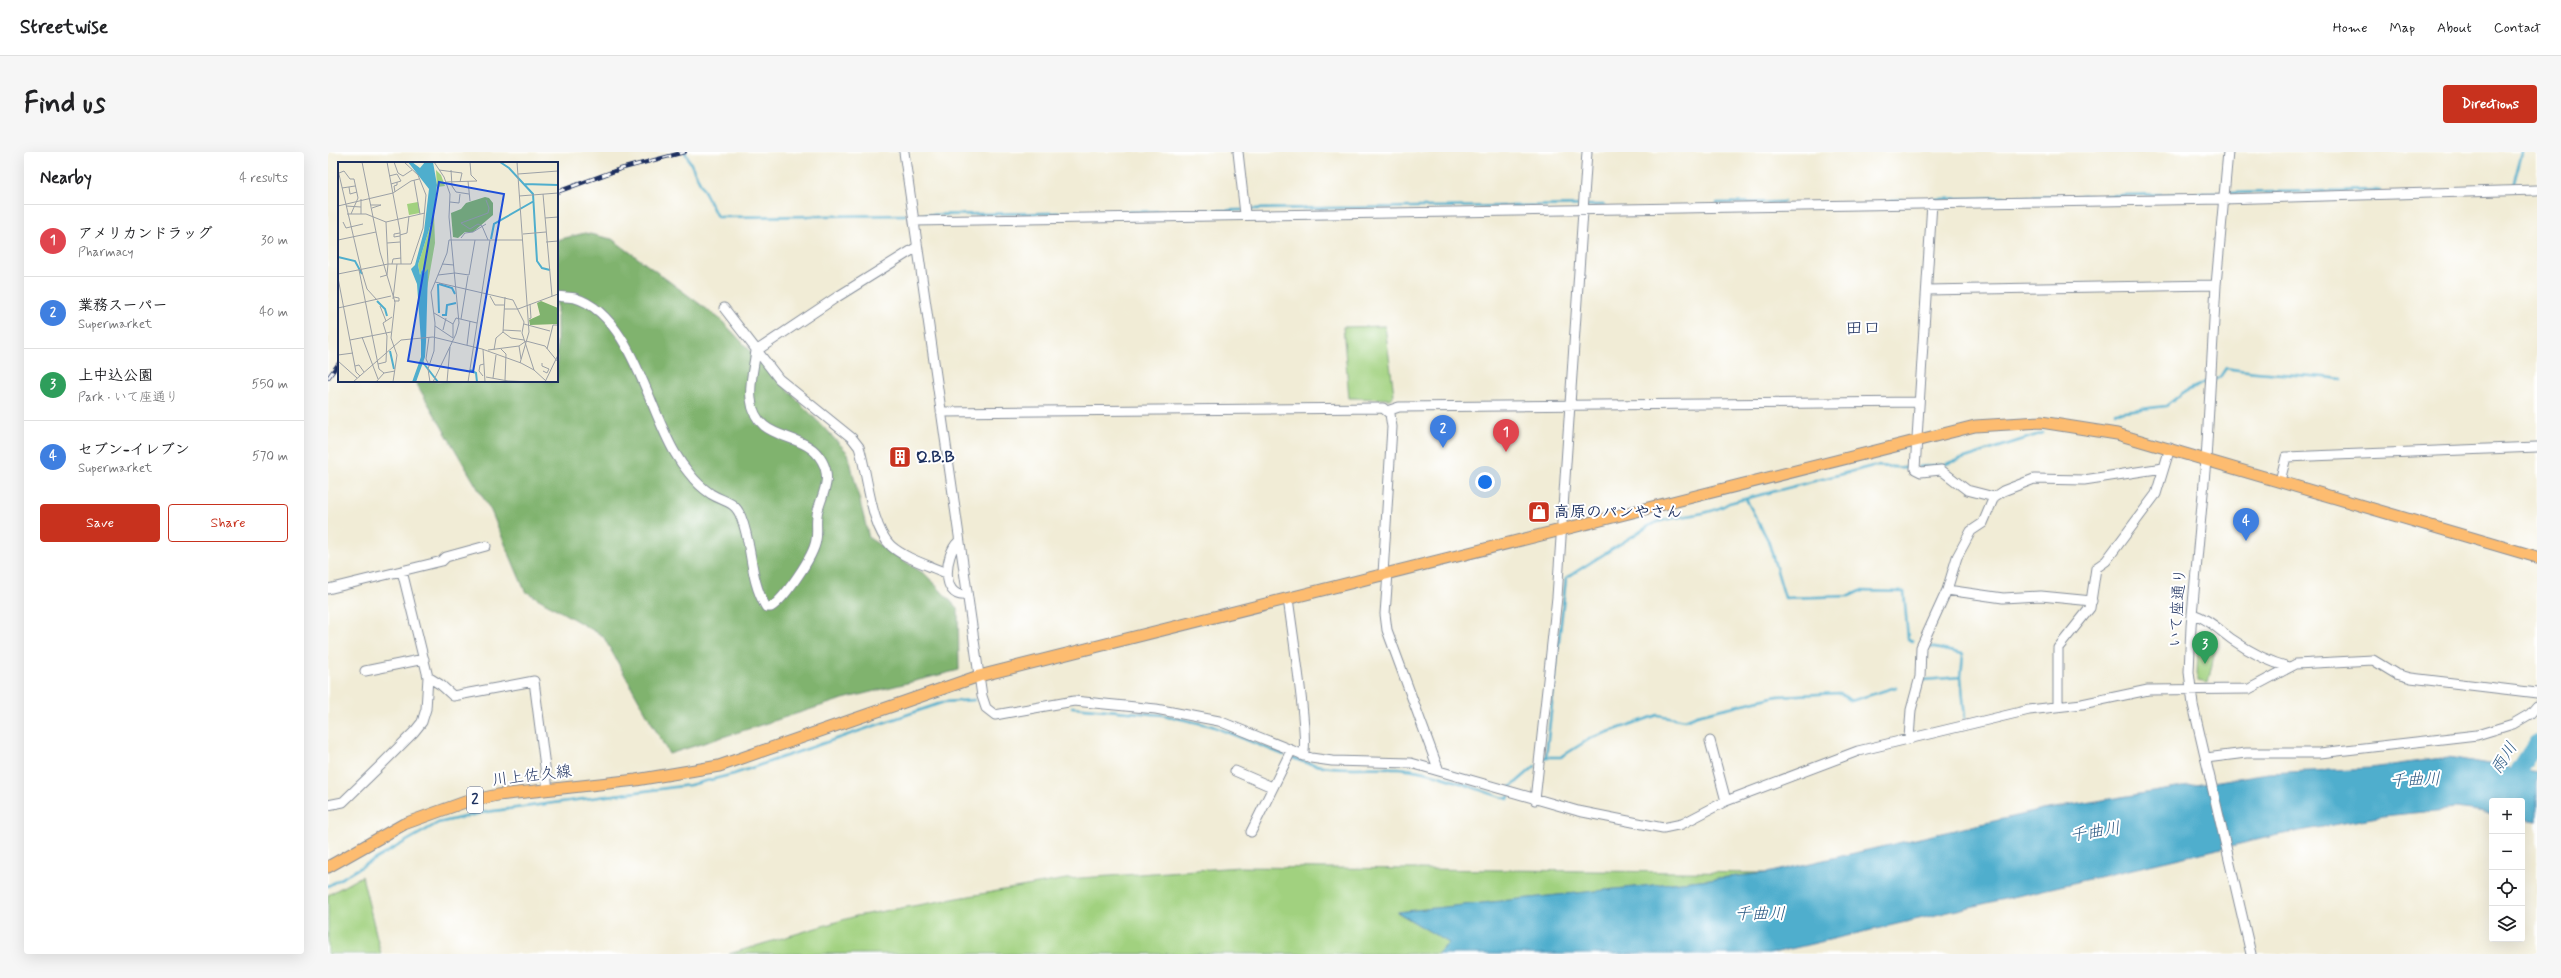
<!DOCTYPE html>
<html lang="en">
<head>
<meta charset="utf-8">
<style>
  :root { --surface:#fff; --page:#f6f6f6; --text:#202124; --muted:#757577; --line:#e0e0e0; --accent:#c8321e }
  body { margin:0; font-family:Mynerve,"Klee One",sans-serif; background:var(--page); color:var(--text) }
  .controls { position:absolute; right:12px; bottom:12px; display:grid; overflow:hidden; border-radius:4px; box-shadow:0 4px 16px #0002 }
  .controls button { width:36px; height:36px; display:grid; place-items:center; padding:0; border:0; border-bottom:1px solid var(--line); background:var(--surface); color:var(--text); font:20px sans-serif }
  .you { position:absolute; left:1157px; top:330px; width:14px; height:14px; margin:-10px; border:3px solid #fff; border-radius:50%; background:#1a73e8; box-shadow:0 0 0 6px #1a73e833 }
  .badge { display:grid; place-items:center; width:26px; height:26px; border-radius:50%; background:var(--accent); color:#fff; font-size:13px; font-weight:700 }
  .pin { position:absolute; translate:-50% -33px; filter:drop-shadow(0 1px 2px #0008) }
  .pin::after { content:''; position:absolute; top:21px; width:14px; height:12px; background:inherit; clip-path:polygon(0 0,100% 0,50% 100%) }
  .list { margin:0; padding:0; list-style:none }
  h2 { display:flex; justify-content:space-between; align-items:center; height:52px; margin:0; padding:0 16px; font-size:17px }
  h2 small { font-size:13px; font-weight:400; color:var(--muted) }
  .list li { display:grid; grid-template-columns:26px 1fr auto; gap:12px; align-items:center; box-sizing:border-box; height:72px; padding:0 16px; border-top:1px solid var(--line) }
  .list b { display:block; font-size:15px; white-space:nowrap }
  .list p { margin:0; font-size:13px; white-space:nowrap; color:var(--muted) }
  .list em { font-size:13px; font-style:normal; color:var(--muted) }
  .actions { display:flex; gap:8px; padding:12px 16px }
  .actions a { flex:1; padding:9px 0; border:1px solid var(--accent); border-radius:4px; text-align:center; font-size:14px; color:var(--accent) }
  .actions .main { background:var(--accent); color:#fff }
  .icon { flex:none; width:22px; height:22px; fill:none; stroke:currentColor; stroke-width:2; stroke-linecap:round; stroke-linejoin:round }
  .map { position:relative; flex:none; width:2209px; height:802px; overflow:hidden; border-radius:4px }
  header { display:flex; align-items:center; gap:24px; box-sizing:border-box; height:56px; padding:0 20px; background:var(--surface); border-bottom:1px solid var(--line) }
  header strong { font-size:19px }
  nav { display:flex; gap:22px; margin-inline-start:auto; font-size:14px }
  .intro { display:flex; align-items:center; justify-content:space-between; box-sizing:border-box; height:96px; padding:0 24px }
  h1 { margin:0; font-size:28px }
  .button { padding:10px 18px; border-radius:4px; background:var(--accent); color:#fff; font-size:14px; font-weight:700 }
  main { display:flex; gap:24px; padding:0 24px }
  aside { flex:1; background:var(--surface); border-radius:4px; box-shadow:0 4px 16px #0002 }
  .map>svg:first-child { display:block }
  .green { fill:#a1d17f; stroke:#5e806e }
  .forest { fill:#80b36e; stroke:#4e7166 }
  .water { fill:#4faecd; stroke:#356e96 }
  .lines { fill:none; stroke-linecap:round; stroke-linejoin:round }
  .stream { stroke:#4faecd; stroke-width:2.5 }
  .river { stroke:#4faecd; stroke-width:16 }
  .minor-casing { stroke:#868e9a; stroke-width:11 }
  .major-casing { stroke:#868e9a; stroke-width:13 }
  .minor { stroke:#fff; stroke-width:9 }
  .major { stroke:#fdbc70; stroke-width:11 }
  .rail-casing { stroke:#1b2f5e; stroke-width:4 }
  .rail { stroke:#fff; stroke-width:2.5; stroke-dasharray:8; stroke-linecap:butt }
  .labels { text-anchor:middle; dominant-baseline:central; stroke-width:4; stroke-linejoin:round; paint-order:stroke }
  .shield { fill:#fff; stroke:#5f6d8e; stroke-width:1 }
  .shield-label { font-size:15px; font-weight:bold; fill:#1b2f5e }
  .poi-label { font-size:16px; font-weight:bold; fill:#1b2f5e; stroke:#fff; text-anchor:start }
  .street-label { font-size:16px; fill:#1b2f5e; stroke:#fff }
  .water-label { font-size:17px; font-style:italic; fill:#2d5b85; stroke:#fff }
  .quarter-label { font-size:18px; fill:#1b2f5e; stroke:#fff }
  .inset-river { fill:none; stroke:#4faecd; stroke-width:2 }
  .inset-road { fill:none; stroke:#9ba0a6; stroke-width:1 }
  .view { fill:#1d4ed8; fill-opacity:0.15; stroke:#1d4ed8; stroke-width:2 }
  .inset-edge { fill:none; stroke:#1b2f5e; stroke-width:2 }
</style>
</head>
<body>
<header>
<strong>Streetwise</strong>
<nav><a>Home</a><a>Map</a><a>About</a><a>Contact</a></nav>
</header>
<div class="intro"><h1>Find us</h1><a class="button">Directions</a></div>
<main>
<aside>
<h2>Nearby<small>4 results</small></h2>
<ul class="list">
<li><span class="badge" style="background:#e0444e">1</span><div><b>アメリカンドラッグ</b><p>Pharmacy</p></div><em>30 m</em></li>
<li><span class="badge" style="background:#3f7fe0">2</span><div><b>業務スーパー</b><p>Supermarket</p></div><em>40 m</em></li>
<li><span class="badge" style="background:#2e9e5b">3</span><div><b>上中込公園</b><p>Park · いて座通り</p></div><em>550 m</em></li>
<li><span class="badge" style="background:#3f7fe0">4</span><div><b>セブン-イレブン</b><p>Supermarket</p></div><em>570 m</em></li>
</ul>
<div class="actions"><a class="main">Save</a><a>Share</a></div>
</aside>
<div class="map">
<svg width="2209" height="802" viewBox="0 0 2209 802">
  <rect width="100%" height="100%" fill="#fff"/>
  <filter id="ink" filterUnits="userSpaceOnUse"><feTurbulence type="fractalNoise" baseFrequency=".025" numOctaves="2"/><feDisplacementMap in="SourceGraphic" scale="8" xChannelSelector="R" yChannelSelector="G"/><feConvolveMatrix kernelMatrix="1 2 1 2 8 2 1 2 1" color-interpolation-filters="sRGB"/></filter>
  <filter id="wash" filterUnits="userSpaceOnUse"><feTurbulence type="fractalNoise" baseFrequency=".012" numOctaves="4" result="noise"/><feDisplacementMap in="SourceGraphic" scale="16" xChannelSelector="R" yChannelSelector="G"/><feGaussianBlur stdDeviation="0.9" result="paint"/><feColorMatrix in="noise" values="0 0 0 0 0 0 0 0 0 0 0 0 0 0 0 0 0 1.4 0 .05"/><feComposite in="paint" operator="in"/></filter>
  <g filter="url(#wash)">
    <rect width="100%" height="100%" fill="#f1ecd6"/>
    <path class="green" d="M 1057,174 L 1066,242 L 1062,247 L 1021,246 L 1015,175 Z
      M 1870,490 L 1888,494 L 1880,531 L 1869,529 Z
      M 911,715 L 1439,721 L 1069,760 L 1121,791 L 1109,802 L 401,802 L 528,764 L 738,727 Z
      M 34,724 L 53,802 L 0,802 L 0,743 Z"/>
    <path class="forest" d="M 257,81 L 284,87 L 392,167 L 520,301 L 541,386 L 598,423 L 630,457 L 631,518 L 515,547 L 341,602 L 275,484 L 197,439 L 163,359 L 87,229 L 229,229 L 229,88 Z"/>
    <path class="water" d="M 2120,605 L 2209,620 L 2209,669 L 2194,667 L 2194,649 L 2164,649 L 2164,662 L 2128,657 L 2055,664 L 1950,683 L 1441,802 L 1109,802 L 1121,791 L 1069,760 L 1439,721 L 1714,658 L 1940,621 L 2043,616 Z"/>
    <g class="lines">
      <path class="stream" d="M 357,0 L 389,65 L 577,63
        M 2183,35 L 2185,34 L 2194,0
        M 1899,41 L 2052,38
        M 1563,48 L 1894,41
        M 1389,51 L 1456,50
        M 919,57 L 1276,53
        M 594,63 L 914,58
        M 1885,228 L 1892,225 L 1898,216 C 1936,223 1975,222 2014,227
        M 1788,260 L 1838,254 L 1856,240 L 1878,230
        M 1591,315 L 1618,312 L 1715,281
        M 1418,347 L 1440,388 L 1457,446 L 1521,444 L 1532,439 L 1576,440 L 1580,487 L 1585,489
        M 1602,495 L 1635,502 L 1633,525
        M 1595,528 L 1633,525 L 1637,567
        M 744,555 L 835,563 L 884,574 L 956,603
        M 1218,605 L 1233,605 L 1263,586 L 1330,563 L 1357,568 L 1369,563 L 1449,544 L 1512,541 L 1523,549 L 1568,535
        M 965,606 C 999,621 1036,614 1071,616 C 1109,619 1144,637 1180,647 L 1181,644
        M 1214,608 L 1218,605 L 1238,426 L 1324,372 C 1350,362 1377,366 1401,351 L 1545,314 L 1586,316
        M 1183,635 L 1207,614
        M 0,734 L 110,671 L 158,660 L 362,633 L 406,622 L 616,550 L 646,548"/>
      <path class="river" d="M 2180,634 L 2209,590"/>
    </g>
  </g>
  <g filter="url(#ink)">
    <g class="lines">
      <g class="minor-casing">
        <path id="minor" d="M 576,0 L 654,544 L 658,556 L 667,563 L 746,549 L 828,557 L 891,569 L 983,606 L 1004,609 L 1083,611 L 1250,659 L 1335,676 L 1354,672 L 1398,649 L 1530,599 L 1701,558 L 1754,552 L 1820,538 L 1921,537 L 1968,512 L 2045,508 L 2068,522 L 2083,526 L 2209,541
          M 910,0 L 917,62
          M 1900,0 L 1888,133 L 1878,308 L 1863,474 L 1861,520 L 1865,553 L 1923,802
          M 1604,51 L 1587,317 L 1593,320 L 1613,318 L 1639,338 L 1666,345
          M 586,69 L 1895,47 L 2209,38
          M 1599,138 L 1888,133
          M 229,144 C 235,145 242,145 247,146 C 302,162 321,258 347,301 C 351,308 356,315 361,321 C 367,329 374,336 383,342 C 396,350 407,349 413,365 C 425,394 421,427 438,455 L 443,455 C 456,447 486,404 488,388 C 490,379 487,368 490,358 C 495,340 504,327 494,309 C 477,277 428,293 423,247 C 421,232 426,214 428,199 L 509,145 L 589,95
          M 396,156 L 451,227 L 524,286 L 531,295 C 540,322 542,374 563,394 C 578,407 600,413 618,421
          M 1059,259 L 1071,255 L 1591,250
          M 613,260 L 1055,256 L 1062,262 L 1064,275 L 1055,422
          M 1952,329 L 1958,305 L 2209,295
          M 630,390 C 617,402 612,446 638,443
          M 1060,421 L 1057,462 L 1059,478 L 1111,619
          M 0,437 L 114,409 L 118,405 L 158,394
          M 1619,438 L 1675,446 L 1713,444 L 1764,449
          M 960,446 C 963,472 982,588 975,604
          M 1864,462 C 1880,466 1892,479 1905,488 C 1922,500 1941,510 1961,515
          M 37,519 L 96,507
          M 100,525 L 113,533 L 125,544 L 206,529 L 220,638
          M 1730,554 L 1730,496 L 1762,456 L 1768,416 L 1778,409 L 1828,342 L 1842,296
          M 1581,586 L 1583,558 L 1592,525 L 1593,495 L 1619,438 L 1629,405 L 1643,379 L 1655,371 L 1666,345 L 1675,339 L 1706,327 L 1756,328 L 1835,316
          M 1382,589 L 1398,649
          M 1878,606 L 1918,601 L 1992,601 L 2149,583 L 2185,572 L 2202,562 L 2209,554
          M 907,619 L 944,635
          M 1207,648 L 1229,445 L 1259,0
          M 0,653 L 15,650 L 53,613 L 86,580 L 94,570 L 98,557 L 100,525 L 74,419
          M 923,680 L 963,599"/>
      </g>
      <g class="major-casing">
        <path id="major" d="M 0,715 L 76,672 L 137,650 L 170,643 L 308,628 L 391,614 L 651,524 L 1647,274 L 1713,270 L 1789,282 L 2209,405"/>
      </g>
      <use href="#minor" class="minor"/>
      <use href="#major" class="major"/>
      <g class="rail-casing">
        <path id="rail" d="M 229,40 L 292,17 L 357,0
          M 0,226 L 11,211"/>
      </g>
      <use href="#rail" class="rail"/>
    </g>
  </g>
  <defs>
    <g id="building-square" transform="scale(1.15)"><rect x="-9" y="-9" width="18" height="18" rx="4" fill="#c8321e" stroke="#fff"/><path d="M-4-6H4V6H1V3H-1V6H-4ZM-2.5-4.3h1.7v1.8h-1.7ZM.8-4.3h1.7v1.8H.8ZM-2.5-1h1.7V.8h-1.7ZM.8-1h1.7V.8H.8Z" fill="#fff"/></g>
    <g id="shop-square" transform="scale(1.15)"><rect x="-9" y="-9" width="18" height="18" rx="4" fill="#c8321e" stroke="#fff"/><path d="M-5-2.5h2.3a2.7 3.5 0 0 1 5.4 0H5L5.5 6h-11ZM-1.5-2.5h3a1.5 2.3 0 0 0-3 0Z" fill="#fff"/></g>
  </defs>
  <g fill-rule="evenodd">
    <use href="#building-square" x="572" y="305"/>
    <use href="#shop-square" x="1211" y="360"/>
  </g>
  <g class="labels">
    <rect class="shield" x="139" y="635" width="16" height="26" rx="3"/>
    <g class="shield-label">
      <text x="147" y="648">2</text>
    </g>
    <g class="poi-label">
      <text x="588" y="305">Q.B.B</text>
      <text x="1226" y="360">高原のパンやさん</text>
    </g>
    <g class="street-label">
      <text transform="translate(1850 456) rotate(-86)">いて座通り</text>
      <text transform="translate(204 624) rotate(-7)">川上佐久線</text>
    </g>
    <g class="water-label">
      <text transform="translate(2176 606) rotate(-57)">雨川</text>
      <text transform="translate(2087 628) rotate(-2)">千曲川</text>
      <text transform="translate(1767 680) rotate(-9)">千曲川</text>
      <text x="1432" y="762">千曲川</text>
    </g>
    <g class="quarter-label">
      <text x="1535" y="177">田口</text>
    </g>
  </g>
  <g transform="translate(10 10)">
    <rect width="220" height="220" fill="#f1ecd6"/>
    <path d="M 98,8 L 103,13 L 107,24 L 99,25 ZM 80,40 L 82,51 L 71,53 L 69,42 ZM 96,52 L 97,81 L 87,138 L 90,108 L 86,111 L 84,107 L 82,113 L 80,103 Z" fill="#a1d17f"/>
    <path d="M 147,35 L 151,36 L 155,41 L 155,53 L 135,70 L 127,70 L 120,76 L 115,75 L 113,51 L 123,47 L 128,41 ZM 203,139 L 220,146 L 220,162 L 192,163 L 191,158 L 202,153 L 199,141 Z" fill="#80b36e"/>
    <path d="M 70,0 L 74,0 L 82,6 L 87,0 L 95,0 L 99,23 L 96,52 L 80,103 L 82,113 L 84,107 L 86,111 L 90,107 L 88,180 L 87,195 L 78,220 L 74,220 L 83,195 L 83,180 L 79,122 L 73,107 L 77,103 L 86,69 L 91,27 Z" fill="#4faecd"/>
    <path class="inset-river" d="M 162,0 L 171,6 L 195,32 L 199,99 L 204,106 L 212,108M 186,22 L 220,23M 153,77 L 156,62 L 196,39M 0,95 L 17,99 L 24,112M 100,122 L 101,151M 101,122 L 114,126 L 117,132M 39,139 L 47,147 L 49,154M 104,153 L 108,153 L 109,143 L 118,141M 52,189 L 56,207M 83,198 L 100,220M 132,208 L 138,211 L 139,220"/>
    <path class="inset-road" d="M 24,0 L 42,90 L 57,140 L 53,176 L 59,193 L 55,220M 49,0 L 62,69 L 63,102M 56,0 L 60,11 L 65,14 L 74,8M 132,0 L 133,13 L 139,19M 179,0 L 191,170 L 182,201M 0,8 L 23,107 L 29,127 L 39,138M 101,8 L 124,11 L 122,20M 113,8 L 114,24 L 118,30 L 131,32M 1,11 L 6,9 L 12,17 L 16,17 L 20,36 L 13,52M 180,12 L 220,9M 51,14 L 59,12 L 63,19 L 53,22M 76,18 L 82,52M 130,19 L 132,39M 108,20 L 139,19M 11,25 L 12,32 L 19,30M 4,26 L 17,24M 57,30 L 56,24 L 59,23 L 59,20M 205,32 L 214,134M 181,34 L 220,31M 112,40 L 121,41 L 122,32M 33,43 L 43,43 L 34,46M 0,44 L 55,31 L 73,19 L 81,17M 8,44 L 23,45M 9,52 L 28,52 L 48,60 L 50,102M 23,52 L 23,37M 207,56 L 220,55M 5,60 L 8,66 L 25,62M 48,60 L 87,51M 144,64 L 140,62 L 132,67 L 123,61 L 150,51 L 151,46 L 148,38M 144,64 L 150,78M 185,72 L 208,70M 62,73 L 69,71 L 71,54M 62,74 L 56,75 L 56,72 L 62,71M 123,76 L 127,71 L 135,70 L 148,62M 0,78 L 38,70M 208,80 L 220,79M 49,81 L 62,80M 54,102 L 55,97 L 63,96M 104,102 L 116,103M 21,108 L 41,207 L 46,211 L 57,209M 117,111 L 131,113 L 137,78M 0,112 L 50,102 L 73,102 L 85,66 L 88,33 L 80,13 L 66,0M 100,113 L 117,111M 42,115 L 49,113 L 50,102M 0,116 L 18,210 L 22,214M 97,120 L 175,138 L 186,160 L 184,171 L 196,208M 152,134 L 157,143 L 166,143M 56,135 L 61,136 L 61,139 L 56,139M 55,137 L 59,102M 42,144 L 48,159M 0,146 L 53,134M 166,147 L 180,147 L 220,132M 96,151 L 115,162M 123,157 L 130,114M 191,157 L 193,156 L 192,142M 186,162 L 212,169M 97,164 L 115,176M 105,168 L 108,156M 165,168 L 183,169M 165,170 L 173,176 L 186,178M 24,175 L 40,217M 91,175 L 88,197 L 91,203M 115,176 L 115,162 L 118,156 L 139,161M 12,178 L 53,170M 129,183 L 132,159M 181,184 L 183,197M 145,187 L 147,220M 163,187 L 168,192 L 167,218M 209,187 L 215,163 L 220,163M 150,188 L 181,184 L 188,179 L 207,184 L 220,200M 156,188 L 158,176 L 165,170 L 167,135M 0,193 L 15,191M 0,199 L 19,216M 204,201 L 204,204 L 211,207 L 209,211 L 205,209M 40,202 L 48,200 L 49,174 L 45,161 L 54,155M 17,204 L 21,203 L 26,210M 145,214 L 141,209 L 142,203 L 146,202M 148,215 L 170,219 L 196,220M 155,216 L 158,193M 15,220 L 63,178 L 95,175 L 144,187 L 183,201 L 196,208 L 208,219M 38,220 L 46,211M 92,220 L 90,207 L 96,189 L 97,161 L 93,130 L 109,91 L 111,78 L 185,78M 95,220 L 118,172 L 121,161 L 111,55 L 112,32 L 106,15 L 96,0M 109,220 L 112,185M 130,220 L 152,78M 207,220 L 220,193"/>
    <path class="view" d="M 101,20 L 166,32 L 135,210 L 70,199 Z"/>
    <rect width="220" height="220" class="inset-edge"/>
  </g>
</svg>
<div class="controls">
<button>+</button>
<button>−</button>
<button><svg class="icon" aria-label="locate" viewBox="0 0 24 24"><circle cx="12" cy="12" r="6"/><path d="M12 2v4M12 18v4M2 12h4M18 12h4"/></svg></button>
<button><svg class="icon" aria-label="layers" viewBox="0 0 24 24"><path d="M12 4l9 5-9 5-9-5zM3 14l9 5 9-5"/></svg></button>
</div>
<div class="you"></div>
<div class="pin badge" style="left:1178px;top:300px;background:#e0444e">1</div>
<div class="pin badge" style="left:1115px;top:296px;background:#3f7fe0">2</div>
<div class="pin badge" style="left:1877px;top:512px;background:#2e9e5b">3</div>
<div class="pin badge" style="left:1918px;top:389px;background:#3f7fe0">4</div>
</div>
</main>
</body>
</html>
